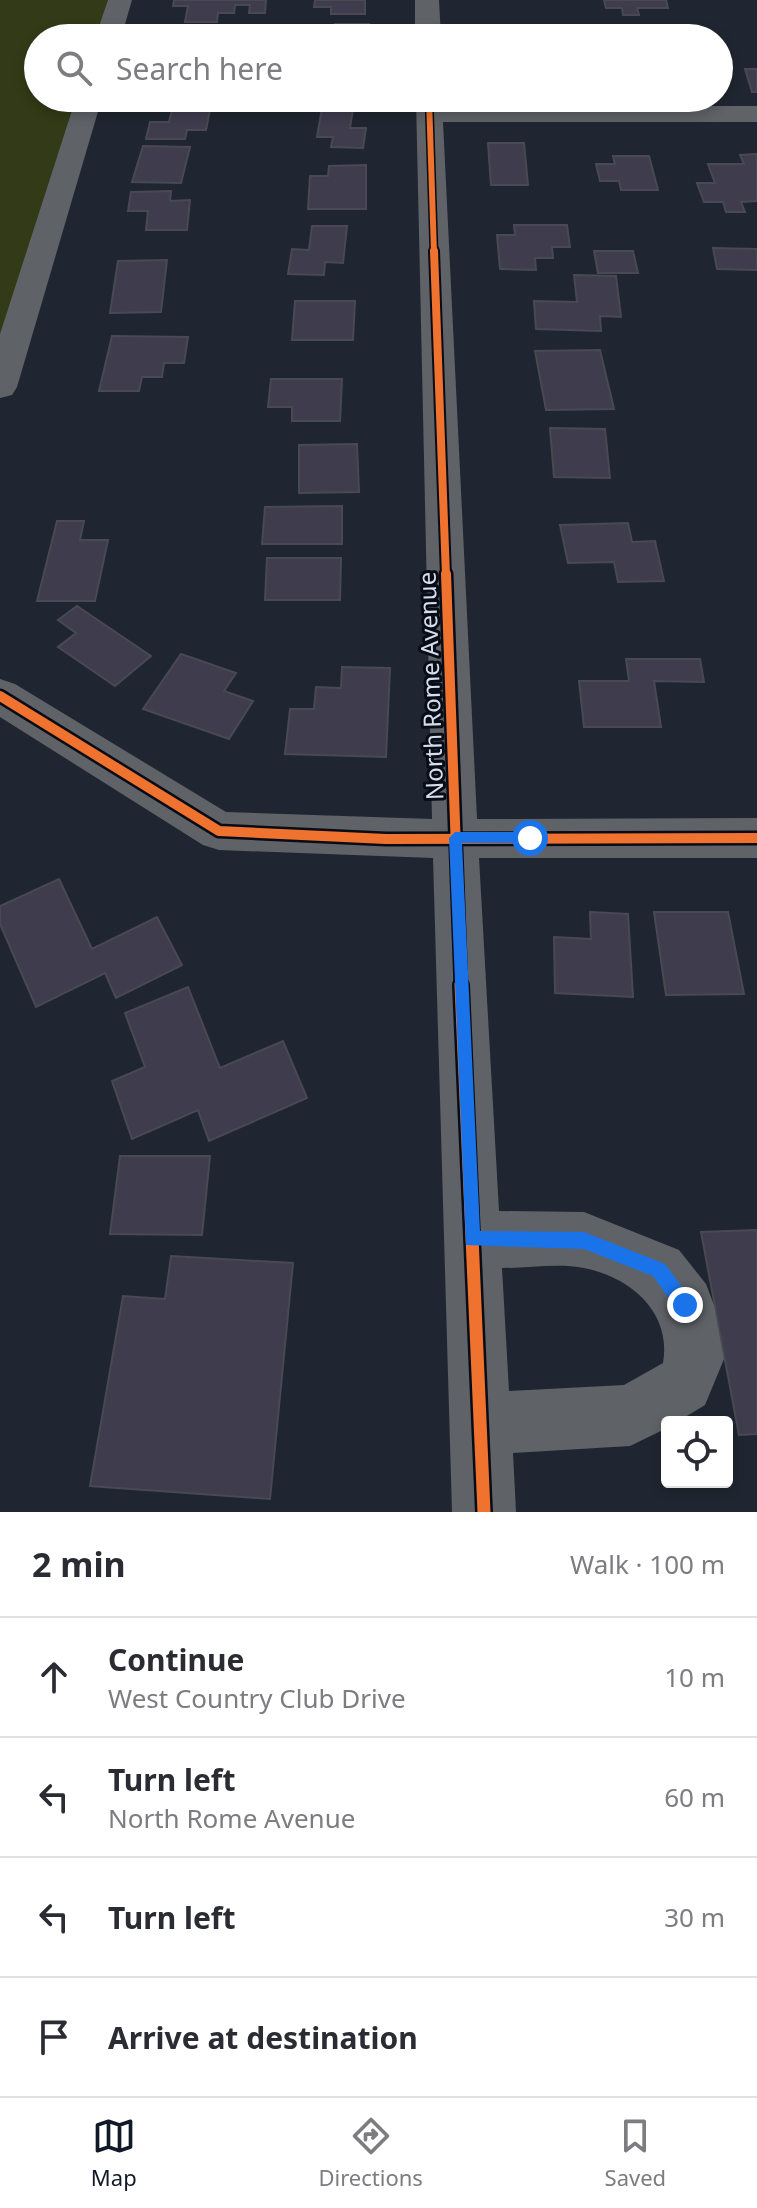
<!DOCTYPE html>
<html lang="en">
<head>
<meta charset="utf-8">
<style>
  :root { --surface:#fff; --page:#f7f7f7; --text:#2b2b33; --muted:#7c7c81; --line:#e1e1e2; --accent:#111827 }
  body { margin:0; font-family:"Noto Sans",sans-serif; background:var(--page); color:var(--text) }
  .controls { position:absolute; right:24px; bottom:24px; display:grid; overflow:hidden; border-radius:8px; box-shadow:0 4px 12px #0003 }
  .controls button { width:72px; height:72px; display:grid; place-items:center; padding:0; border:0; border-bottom:2px solid var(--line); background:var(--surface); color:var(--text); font:40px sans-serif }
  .stop { position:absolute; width:24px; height:24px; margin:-18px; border:6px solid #1a73e8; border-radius:50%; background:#fff }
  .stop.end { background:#1a73e8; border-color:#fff; box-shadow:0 2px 8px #0008 }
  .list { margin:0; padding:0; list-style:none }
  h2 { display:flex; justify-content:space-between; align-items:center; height:104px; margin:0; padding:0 32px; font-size:34px }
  h2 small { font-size:26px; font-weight:400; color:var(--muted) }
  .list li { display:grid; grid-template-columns:52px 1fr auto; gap:24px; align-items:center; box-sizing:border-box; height:120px; padding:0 32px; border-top:2px solid var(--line) }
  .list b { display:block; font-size:30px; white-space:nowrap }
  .list p { margin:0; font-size:26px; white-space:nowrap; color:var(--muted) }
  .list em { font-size:26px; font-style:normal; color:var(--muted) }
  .icon { flex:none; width:44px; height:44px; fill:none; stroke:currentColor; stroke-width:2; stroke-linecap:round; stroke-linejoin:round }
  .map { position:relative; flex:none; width:757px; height:1512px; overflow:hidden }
  .search { position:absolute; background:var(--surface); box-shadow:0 4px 12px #0003; left:24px; right:24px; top:24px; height:88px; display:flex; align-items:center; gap:20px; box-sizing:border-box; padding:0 28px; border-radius:44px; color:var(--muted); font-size:30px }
  .sheet { height:584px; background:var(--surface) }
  nav { display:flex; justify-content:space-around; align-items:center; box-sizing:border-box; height:112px; border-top:2px solid var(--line); background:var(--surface); font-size:22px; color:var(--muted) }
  nav a { display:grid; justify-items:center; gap:4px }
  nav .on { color:var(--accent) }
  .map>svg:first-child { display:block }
  .green { fill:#323a17 }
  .building { fill:#3f3c4d; stroke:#484953; stroke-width:2 }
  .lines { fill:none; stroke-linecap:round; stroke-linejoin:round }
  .minor { fill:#5f6367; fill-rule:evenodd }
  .cycleway-far3-casing { stroke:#080c16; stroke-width:9 }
  .cycleway-far2-casing { stroke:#080c16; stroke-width:12 }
  .cycleway-far1-casing { stroke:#080c16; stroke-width:15 }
  .cycleway-casing { stroke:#080c16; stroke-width:18 }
  .cycleway-far3 { stroke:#ef722f; stroke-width:6 }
  .cycleway-far2 { stroke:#ef722f; stroke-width:8 }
  .cycleway-far1 { stroke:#ef722f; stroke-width:10 }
  .cycleway { stroke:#ef722f; stroke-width:13 }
  .route { fill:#1a73e8 }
  .labels { text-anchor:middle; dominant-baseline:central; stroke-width:6; stroke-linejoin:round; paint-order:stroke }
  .street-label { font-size:24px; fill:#d6ddec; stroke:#080c16 }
</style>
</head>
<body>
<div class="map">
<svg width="757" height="1512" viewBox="0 0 757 1512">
  <rect width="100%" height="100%" fill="#202631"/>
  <path class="green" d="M 0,0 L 108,0 L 97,38 L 38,38 L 38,98 L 78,98 L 0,355 Z"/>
  <path class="building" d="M 174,0 L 266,0 L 265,13 L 249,13 L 250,5 L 235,5 L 234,13 L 218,13 L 217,22 L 185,22 L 188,6 L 173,6 Z
    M 315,0 L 365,0 L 365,14 L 331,14 L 331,7 L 314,7 Z
    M 604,0 L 666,0 L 668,8 L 637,8 L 639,15 L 623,15 L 622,8 L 606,8 Z
    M 335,24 L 369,24 L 369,38 L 318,38 L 318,33 L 335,32 Z
    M 745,69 L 757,69 L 757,92 L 752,92 Z
    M 173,105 L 211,105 L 206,130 L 187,130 L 185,139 L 146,139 L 150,122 L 169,122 Z
    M 322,108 L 353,109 L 350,128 L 366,128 L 363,148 L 331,147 L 333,137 L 317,137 Z
    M 488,143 L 524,143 L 528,185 L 491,185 Z
    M 143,146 L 190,147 L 181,183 L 132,182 Z
    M 757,154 L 757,201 L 741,202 L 745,212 L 726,212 L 723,202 L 704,202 L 697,183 L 715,183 L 708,164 L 744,164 L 740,155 Z
    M 613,156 L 649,156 L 658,190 L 621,190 L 619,181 L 600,181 L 596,164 L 615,164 Z
    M 366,165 L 366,209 L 308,209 L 310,176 L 328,176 L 329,166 Z
    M 171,191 L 170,201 L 190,200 L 187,230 L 146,230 L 148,211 L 128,211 L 131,192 Z
    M 514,225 L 567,225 L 570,247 L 552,247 L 553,258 L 535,258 L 536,270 L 500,269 L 497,235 L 515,235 Z
    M 312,226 L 347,226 L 343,263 L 325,262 L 324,275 L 288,274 L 292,249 L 309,250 Z
    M 713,248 L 757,249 L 757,270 L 717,269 Z
    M 594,251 L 633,251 L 638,273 L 598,273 Z
    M 167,260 L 161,312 L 110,313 L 118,261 Z
    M 574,275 L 616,276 L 621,317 L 600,316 L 601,331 L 536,329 L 534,301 L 577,302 Z
    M 295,301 L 355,301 L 353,340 L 292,340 Z
    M 112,336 L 188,337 L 184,363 L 164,363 L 162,377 L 142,377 L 139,391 L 99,391 Z
    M 600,350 L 614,409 L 546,410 L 535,351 Z
    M 271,379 L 342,379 L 340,421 L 292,421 L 292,407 L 268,407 Z
    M 550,428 L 605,429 L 610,478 L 554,477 Z
    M 357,444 L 359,492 L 299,493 L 299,445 Z
    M 342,506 L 342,544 L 262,544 L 265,507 Z
    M 57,521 L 84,521 L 80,540 L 108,540 L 95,601 L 37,601 Z
    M 628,523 L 632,542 L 655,541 L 664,581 L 618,582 L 614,562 L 568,563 L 560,525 Z
    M 267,558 L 341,558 L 340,600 L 265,600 Z
    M 77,606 L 151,656 L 115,686 L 58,647 L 76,633 L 58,620 Z
    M 181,654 L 236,673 L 224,691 L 253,701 L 229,739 L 143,709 Z
    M 626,659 L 700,659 L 704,682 L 654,681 L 661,727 L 584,727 L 579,681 L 629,681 Z
    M 342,667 L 390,668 L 386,757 L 285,754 L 290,709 L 314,709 L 316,687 L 341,688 Z
    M 59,879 L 92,949 L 157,917 L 182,965 L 116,998 L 105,973 L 36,1007 L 0,924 L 0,906 Z
    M 590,912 L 628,914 L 633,997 L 555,993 L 554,937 L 591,939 Z
    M 654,912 L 728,912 L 744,994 L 666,995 Z
    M 188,987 L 220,1068 L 283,1041 L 307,1098 L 209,1141 L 198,1110 L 132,1139 L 112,1081 L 145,1067 L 125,1013 Z
    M 120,1156 L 210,1156 L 202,1235 L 110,1234 Z
    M 757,1230 L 757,1434 L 739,1435 L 701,1232 Z
    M 171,1256 L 293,1263 L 270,1499 L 90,1486 L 123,1296 L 165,1299 Z"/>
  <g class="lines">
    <path class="minor" d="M 108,0 L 132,0 L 121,38 L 95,38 Z
      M 415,0 L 439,0 L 441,38 L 415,38 Z
      M 76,98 L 102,98 L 17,387 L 12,395 L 0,398 L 0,334 Z
      M 416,98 L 442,98 L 443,106 L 757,106 L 757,122 L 443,122 L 477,819 L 757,818 L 757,858 L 479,858 L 499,1211 L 584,1212 L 679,1250 L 706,1284 L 714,1305 L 724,1359 L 705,1405 L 677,1422 L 667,1422 L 667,1428 L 630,1446 L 513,1453 L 516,1512 L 452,1512 L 433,858 L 219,850 L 203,845 L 0,717 L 0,679 L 15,684 L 226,812 L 432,819 ZM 502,1268 C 528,1268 559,1263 584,1268 C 630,1277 672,1312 663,1363 L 624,1385 L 509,1391 Z"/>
    <g class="cycleway-far3-casing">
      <path id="cycleway-far3" d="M 429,98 L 434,253"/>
    </g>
    <g class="cycleway-far2-casing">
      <path id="cycleway-far2" d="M 434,251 L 446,576"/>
    </g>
    <g class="cycleway-far1-casing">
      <path id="cycleway-far1" d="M 446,574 L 461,987
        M 0,696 L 219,831 L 386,839 L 757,838"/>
    </g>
    <g class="cycleway-casing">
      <path id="cycleway" d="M 461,985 L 484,1512"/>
    </g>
    <use href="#cycleway-far3" class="cycleway-far3"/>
    <use href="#cycleway-far2" class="cycleway-far2"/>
    <use href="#cycleway-far1" class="cycleway-far1"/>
    <use href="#cycleway" class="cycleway"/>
  </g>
  <path class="route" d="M 455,832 L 530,832 L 537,838 L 530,843 L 462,843 L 480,1231 L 584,1232 L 665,1264 L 691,1299 L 693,1305 L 691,1311 L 685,1314 L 678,1311 L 653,1276 L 584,1249 L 466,1245 L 449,838 Z"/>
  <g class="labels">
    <g class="street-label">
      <text transform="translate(430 686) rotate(-92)">North Rome Avenue</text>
    </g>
  </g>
</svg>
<div class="controls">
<button><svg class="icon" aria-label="locate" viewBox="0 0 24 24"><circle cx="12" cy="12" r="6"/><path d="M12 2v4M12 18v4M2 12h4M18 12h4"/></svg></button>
</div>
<div class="stop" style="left:530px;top:838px"></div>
<div class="stop end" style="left:685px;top:1305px"></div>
<div class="search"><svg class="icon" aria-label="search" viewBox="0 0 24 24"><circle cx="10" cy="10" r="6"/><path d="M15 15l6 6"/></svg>Search here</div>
</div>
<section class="sheet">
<h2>2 min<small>Walk · 100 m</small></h2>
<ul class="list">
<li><svg class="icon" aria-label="ahead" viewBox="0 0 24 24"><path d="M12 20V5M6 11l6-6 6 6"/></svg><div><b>Continue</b><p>West Country Club Drive</p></div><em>10 m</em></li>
<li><svg class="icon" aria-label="left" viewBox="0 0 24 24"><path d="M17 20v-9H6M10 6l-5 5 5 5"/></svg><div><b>Turn left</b><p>North Rome Avenue</p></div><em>60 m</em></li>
<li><svg class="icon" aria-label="left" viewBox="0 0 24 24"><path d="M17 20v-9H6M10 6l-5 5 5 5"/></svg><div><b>Turn left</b></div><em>30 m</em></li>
<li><svg class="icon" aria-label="arrive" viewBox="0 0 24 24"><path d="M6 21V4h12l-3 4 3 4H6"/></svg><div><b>Arrive at destination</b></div></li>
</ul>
</section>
<nav>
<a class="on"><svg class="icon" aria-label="map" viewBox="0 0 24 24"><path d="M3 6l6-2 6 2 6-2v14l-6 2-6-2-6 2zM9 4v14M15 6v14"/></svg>Map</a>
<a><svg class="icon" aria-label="directions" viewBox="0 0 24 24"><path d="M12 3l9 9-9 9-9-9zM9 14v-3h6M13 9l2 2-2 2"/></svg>Directions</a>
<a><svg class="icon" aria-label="saved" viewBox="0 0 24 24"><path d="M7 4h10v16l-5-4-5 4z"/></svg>Saved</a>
</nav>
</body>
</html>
